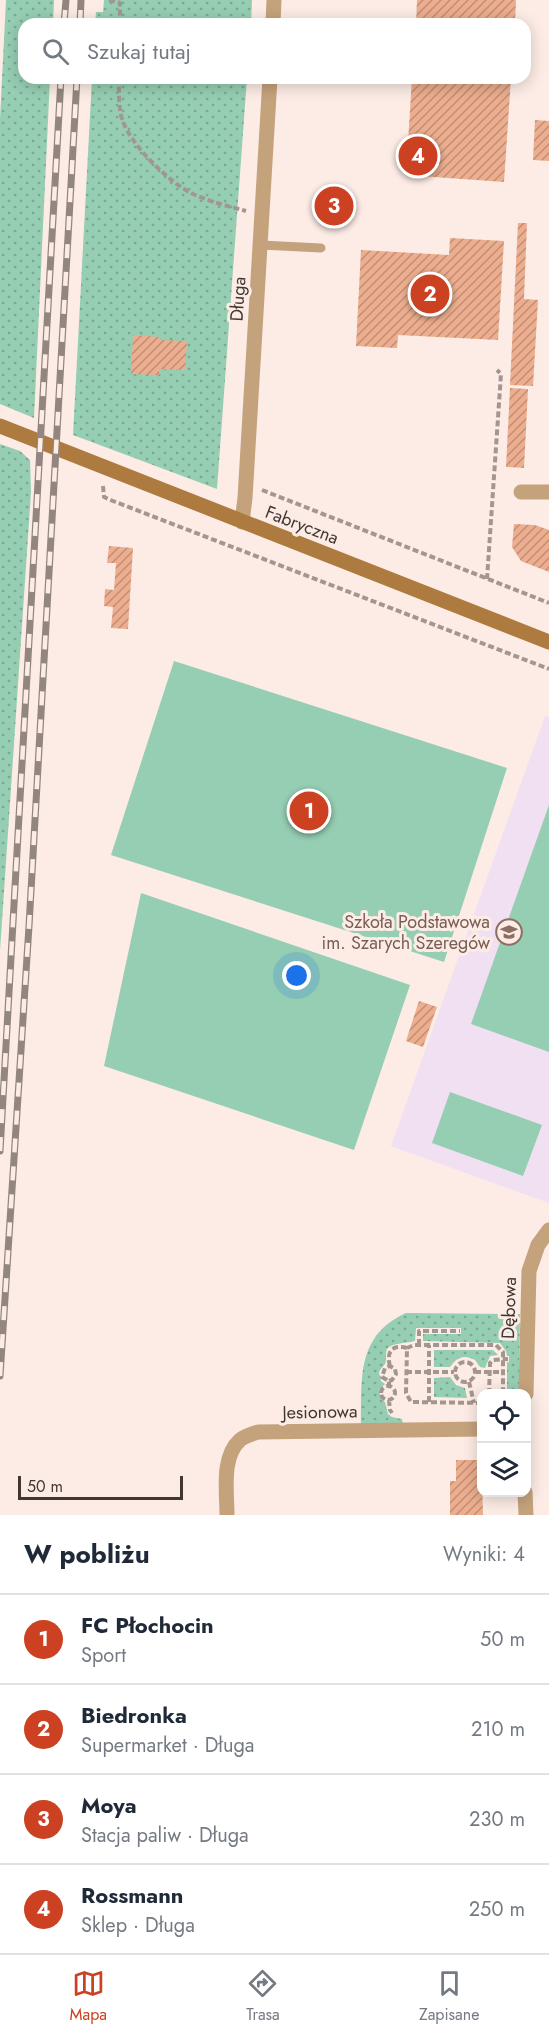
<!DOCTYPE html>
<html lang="pl">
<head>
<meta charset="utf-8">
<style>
  :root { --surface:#fff; --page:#f2f2f3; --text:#1f2937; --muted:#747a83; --line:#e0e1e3; --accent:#cb4121 }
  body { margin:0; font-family:Jost,sans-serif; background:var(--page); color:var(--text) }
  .controls { position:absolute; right:18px; bottom:18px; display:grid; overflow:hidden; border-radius:12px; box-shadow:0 3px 15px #0003 }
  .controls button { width:54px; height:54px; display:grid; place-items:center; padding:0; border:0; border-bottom:2px solid var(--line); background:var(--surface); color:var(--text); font:30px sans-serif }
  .scale { position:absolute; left:18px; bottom:15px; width:165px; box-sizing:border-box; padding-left:6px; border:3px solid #413732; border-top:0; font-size:16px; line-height:21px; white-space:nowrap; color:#413732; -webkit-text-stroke:4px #fcece5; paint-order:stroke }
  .you { position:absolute; left:297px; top:976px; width:21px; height:21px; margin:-15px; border:4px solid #fff; border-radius:50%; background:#1a73e8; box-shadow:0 0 0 9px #1a73e833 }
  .badge { display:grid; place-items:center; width:39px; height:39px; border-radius:50%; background:var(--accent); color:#fff; font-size:20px; font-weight:700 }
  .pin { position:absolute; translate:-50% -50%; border:3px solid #fff; box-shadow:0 2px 6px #0006 }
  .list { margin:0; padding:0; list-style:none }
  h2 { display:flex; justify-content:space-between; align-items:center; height:78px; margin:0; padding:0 24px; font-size:26px }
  h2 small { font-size:20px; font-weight:400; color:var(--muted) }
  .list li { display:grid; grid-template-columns:39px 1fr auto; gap:18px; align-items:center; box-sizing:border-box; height:90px; padding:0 24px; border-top:2px solid var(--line) }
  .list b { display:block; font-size:22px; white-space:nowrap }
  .list p { margin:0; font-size:20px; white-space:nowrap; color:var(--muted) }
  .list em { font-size:20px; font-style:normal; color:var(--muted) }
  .icon { flex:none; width:33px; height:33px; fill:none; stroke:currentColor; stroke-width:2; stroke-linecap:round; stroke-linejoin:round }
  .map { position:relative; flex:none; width:549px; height:1515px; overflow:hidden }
  .search { position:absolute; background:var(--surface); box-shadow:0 3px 15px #0003; left:18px; right:18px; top:18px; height:66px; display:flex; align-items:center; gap:15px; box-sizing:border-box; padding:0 21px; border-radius:18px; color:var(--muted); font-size:22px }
  .sheet { height:438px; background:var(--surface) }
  nav { display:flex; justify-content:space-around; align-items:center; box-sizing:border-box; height:84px; border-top:2px solid var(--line); background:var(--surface); font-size:16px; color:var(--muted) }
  nav a { display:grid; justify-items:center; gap:3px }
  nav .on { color:var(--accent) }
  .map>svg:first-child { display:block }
  .education { fill:#f0e0f2 }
  .grass { fill:url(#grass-dots) }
  .garden { fill:#96ceb3 }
  .building { fill:url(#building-hatch) }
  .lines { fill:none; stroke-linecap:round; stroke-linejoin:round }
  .path { stroke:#a39690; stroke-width:4; stroke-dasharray:6 3; stroke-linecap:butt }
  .lane { stroke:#c4a27c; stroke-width:9 }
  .street { stroke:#c4a27c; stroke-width:15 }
  .secondary { stroke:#ad7b3f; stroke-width:15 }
  .rail-casing { stroke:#938680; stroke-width:7 }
  .rail { stroke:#fcece5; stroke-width:4.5; stroke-dasharray:14; stroke-linecap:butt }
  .labels { text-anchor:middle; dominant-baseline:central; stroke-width:6; stroke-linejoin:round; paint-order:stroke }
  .street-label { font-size:18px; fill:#413732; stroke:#fcece5 }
  .education-label { font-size:18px; fill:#785e54; stroke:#fcece5; text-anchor:end }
</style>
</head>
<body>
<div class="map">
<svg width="549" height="1515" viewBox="0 0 549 1515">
  <defs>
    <pattern id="grass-dots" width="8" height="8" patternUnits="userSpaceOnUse" patternTransform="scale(1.5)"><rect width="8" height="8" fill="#96ceb3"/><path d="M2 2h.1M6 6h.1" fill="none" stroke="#7ca892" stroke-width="1.8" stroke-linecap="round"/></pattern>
    <pattern id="building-hatch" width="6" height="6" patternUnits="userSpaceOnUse" patternTransform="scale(1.5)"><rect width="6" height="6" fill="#ecae8e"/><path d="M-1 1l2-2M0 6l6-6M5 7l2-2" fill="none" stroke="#c18e75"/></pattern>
  </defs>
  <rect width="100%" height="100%" fill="#fcece5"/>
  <path class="education" d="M 545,716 L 549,717 L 549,1203 L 391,1146 Z"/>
  <path class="grass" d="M 6,0 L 54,0 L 53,24 L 24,24 L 24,78 L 50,78 L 34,418 L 0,404 L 0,119 Z
    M 104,0 L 252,0 L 251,24 L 95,24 L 96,12 L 103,12 Z
    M 92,78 L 247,78 L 217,489 L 73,435 Z
    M 0,444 L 20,451 L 30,460 L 31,492 L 0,951 Z
    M 406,1313 L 520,1314 L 519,1393 L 507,1393 L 507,1362 L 509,1362 L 509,1356 L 507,1356 L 506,1351 L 500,1343 L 423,1341 L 423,1334 L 461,1334 L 461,1328 L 416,1328 L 415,1341 C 408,1343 391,1343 387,1349 C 385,1353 387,1360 385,1364 C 383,1367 380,1369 379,1372 L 381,1381 L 385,1384 L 379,1390 L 381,1399 L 385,1402 L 388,1414 L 392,1417 L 402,1419 L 403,1425 L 361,1425 C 362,1378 356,1336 406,1313 Z
    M 434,1350 L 493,1350 L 498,1355 L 490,1356 L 485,1368 L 480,1367 L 475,1360 C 464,1354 457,1357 450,1367 L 434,1367 Z
    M 450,1377 L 456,1385 L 465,1388 L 467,1398 L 434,1397 L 434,1378 Z"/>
  <path class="garden" d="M 174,661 L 507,768 L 444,962 L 111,855 Z
    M 549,805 L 549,1052 L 471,1024 Z
    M 141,893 L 410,985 L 354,1150 L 104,1066 Z
    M 450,1092 L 542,1125 L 523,1176 L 432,1143 Z"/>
  <path class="building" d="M 417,0 L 516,0 L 515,24 L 416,24 Z
    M 412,78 L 511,78 L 504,182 L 406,175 Z
    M 535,120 L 549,121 L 549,161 L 533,160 Z
    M 344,193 L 345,218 L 324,218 L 324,194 Z
    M 518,223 L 527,223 L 524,299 L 538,300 L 533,386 L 510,385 Z
    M 450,238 L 504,241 L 498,340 L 398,335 L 397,348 L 356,346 L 361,250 L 449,255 Z
    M 133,335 L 160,337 L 160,340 L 187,341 L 185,370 L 159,369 L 159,375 L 131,374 Z
    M 510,388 L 528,389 L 524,468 L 506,467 Z
    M 514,524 L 535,525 L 549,530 L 549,572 L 521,561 L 512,547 Z
    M 109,546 L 133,548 L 128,629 L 111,628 L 113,607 L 104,606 L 105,589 L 114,590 L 116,563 L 107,563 Z
    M 419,1001 L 437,1007 L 423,1047 L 406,1041 Z
    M 456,1460 L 477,1460 L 477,1481 L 482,1481 L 483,1515 L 450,1515 L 450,1481 L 456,1481 Z"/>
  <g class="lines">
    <path class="path" d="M 109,0 L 120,3 L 120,24
      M 119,78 C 119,93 118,111 124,124 C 134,148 170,183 193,194 C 210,202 228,206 246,211
      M 103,486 L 104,497 L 113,501 L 549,669
      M 262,490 L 549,603
      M 487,579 L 501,374 L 497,370
      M 419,1345 L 419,1331 L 460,1331
      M455 1372a10 10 0 1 1 20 0a10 10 0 1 1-20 0Z
      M 390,1366 C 386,1352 392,1344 407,1348
      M 406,1372 L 454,1372
      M 475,1372 L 503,1372
      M 389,1381 L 392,1380 L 396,1374 L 395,1369 L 390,1366 L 385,1368 L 382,1377 L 389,1381 L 389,1386
      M 469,1382 L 474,1403
      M381 1393a7 7 0 1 1 14 0a7 7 0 1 1-14 0Z
      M 489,1394 L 490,1363 L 493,1360 L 508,1359
      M 389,1400 L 390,1410 L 392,1413
      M 429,1402 L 429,1345
      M 482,1403 L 411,1402 L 406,1393 L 407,1348 L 414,1345 L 496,1345 L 503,1352 L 503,1394"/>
    <path class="lane" d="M 261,245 L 321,248"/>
    <path class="street" d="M 273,24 L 274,0
      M 521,492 L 549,492
      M 242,522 L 245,498 L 270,78
      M 526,1394 L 529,1271 L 538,1245 L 549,1230
      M 525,1492 L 526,1515
      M 227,1515 C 227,1492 221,1457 240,1440 C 245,1436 252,1434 258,1432 L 482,1429"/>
    <path class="secondary" d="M 0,426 L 549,642"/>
    <g class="rail-casing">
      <path id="rail" d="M 64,24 L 66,0
        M 80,24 L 81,0
        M 0,1151 L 61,78
        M 0,1376 L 29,926 L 77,78"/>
    </g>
    <use href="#rail" class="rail"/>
  </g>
  <defs>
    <g id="school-ring" transform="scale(1.35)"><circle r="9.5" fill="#fcece5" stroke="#8d6e63" stroke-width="1.5"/><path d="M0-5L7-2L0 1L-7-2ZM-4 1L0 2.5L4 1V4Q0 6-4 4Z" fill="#8d6e63"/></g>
  </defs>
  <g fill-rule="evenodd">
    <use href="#school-ring" x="509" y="932"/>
  </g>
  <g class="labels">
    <g class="street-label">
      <text transform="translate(238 299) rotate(-86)">Długa</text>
      <text transform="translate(302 525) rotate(21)">Fabryczna</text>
      <text transform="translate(509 1308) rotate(-88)">Dębowa</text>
      <text transform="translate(320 1412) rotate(-1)">Jesionowa</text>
    </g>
    <g class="education-label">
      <text x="490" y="922">Szkoła Podstawowa<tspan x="490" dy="21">im. Szarych Szeregów</tspan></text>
    </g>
  </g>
</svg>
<div class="controls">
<button><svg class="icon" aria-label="locate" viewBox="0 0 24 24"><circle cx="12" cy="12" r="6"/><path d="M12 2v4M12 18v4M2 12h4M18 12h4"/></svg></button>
<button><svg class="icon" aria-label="layers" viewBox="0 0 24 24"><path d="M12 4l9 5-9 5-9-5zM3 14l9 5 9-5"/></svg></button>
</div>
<div class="scale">50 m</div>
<div class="you"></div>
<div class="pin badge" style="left:309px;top:811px">1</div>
<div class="pin badge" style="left:430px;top:294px">2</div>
<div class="pin badge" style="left:334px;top:206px">3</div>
<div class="pin badge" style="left:418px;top:156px">4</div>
<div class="search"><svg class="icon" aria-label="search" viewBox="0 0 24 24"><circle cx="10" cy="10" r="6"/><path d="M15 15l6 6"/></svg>Szukaj tutaj</div>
</div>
<section class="sheet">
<h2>W pobliżu<small>Wyniki: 4</small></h2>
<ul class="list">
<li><span class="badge">1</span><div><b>FC Płochocin</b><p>Sport</p></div><em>50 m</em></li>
<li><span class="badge">2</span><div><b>Biedronka</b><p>Supermarket · Długa</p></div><em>210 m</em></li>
<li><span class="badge">3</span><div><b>Moya</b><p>Stacja paliw · Długa</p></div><em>230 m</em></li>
<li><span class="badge">4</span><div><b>Rossmann</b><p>Sklep · Długa</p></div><em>250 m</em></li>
</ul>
</section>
<nav>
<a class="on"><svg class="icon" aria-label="map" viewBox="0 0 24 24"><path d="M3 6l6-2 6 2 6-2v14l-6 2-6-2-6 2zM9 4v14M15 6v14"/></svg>Mapa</a>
<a><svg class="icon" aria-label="directions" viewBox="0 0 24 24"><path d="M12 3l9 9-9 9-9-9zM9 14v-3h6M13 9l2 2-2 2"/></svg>Trasa</a>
<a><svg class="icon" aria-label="saved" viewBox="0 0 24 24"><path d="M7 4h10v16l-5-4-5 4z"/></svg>Zapisane</a>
</nav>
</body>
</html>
